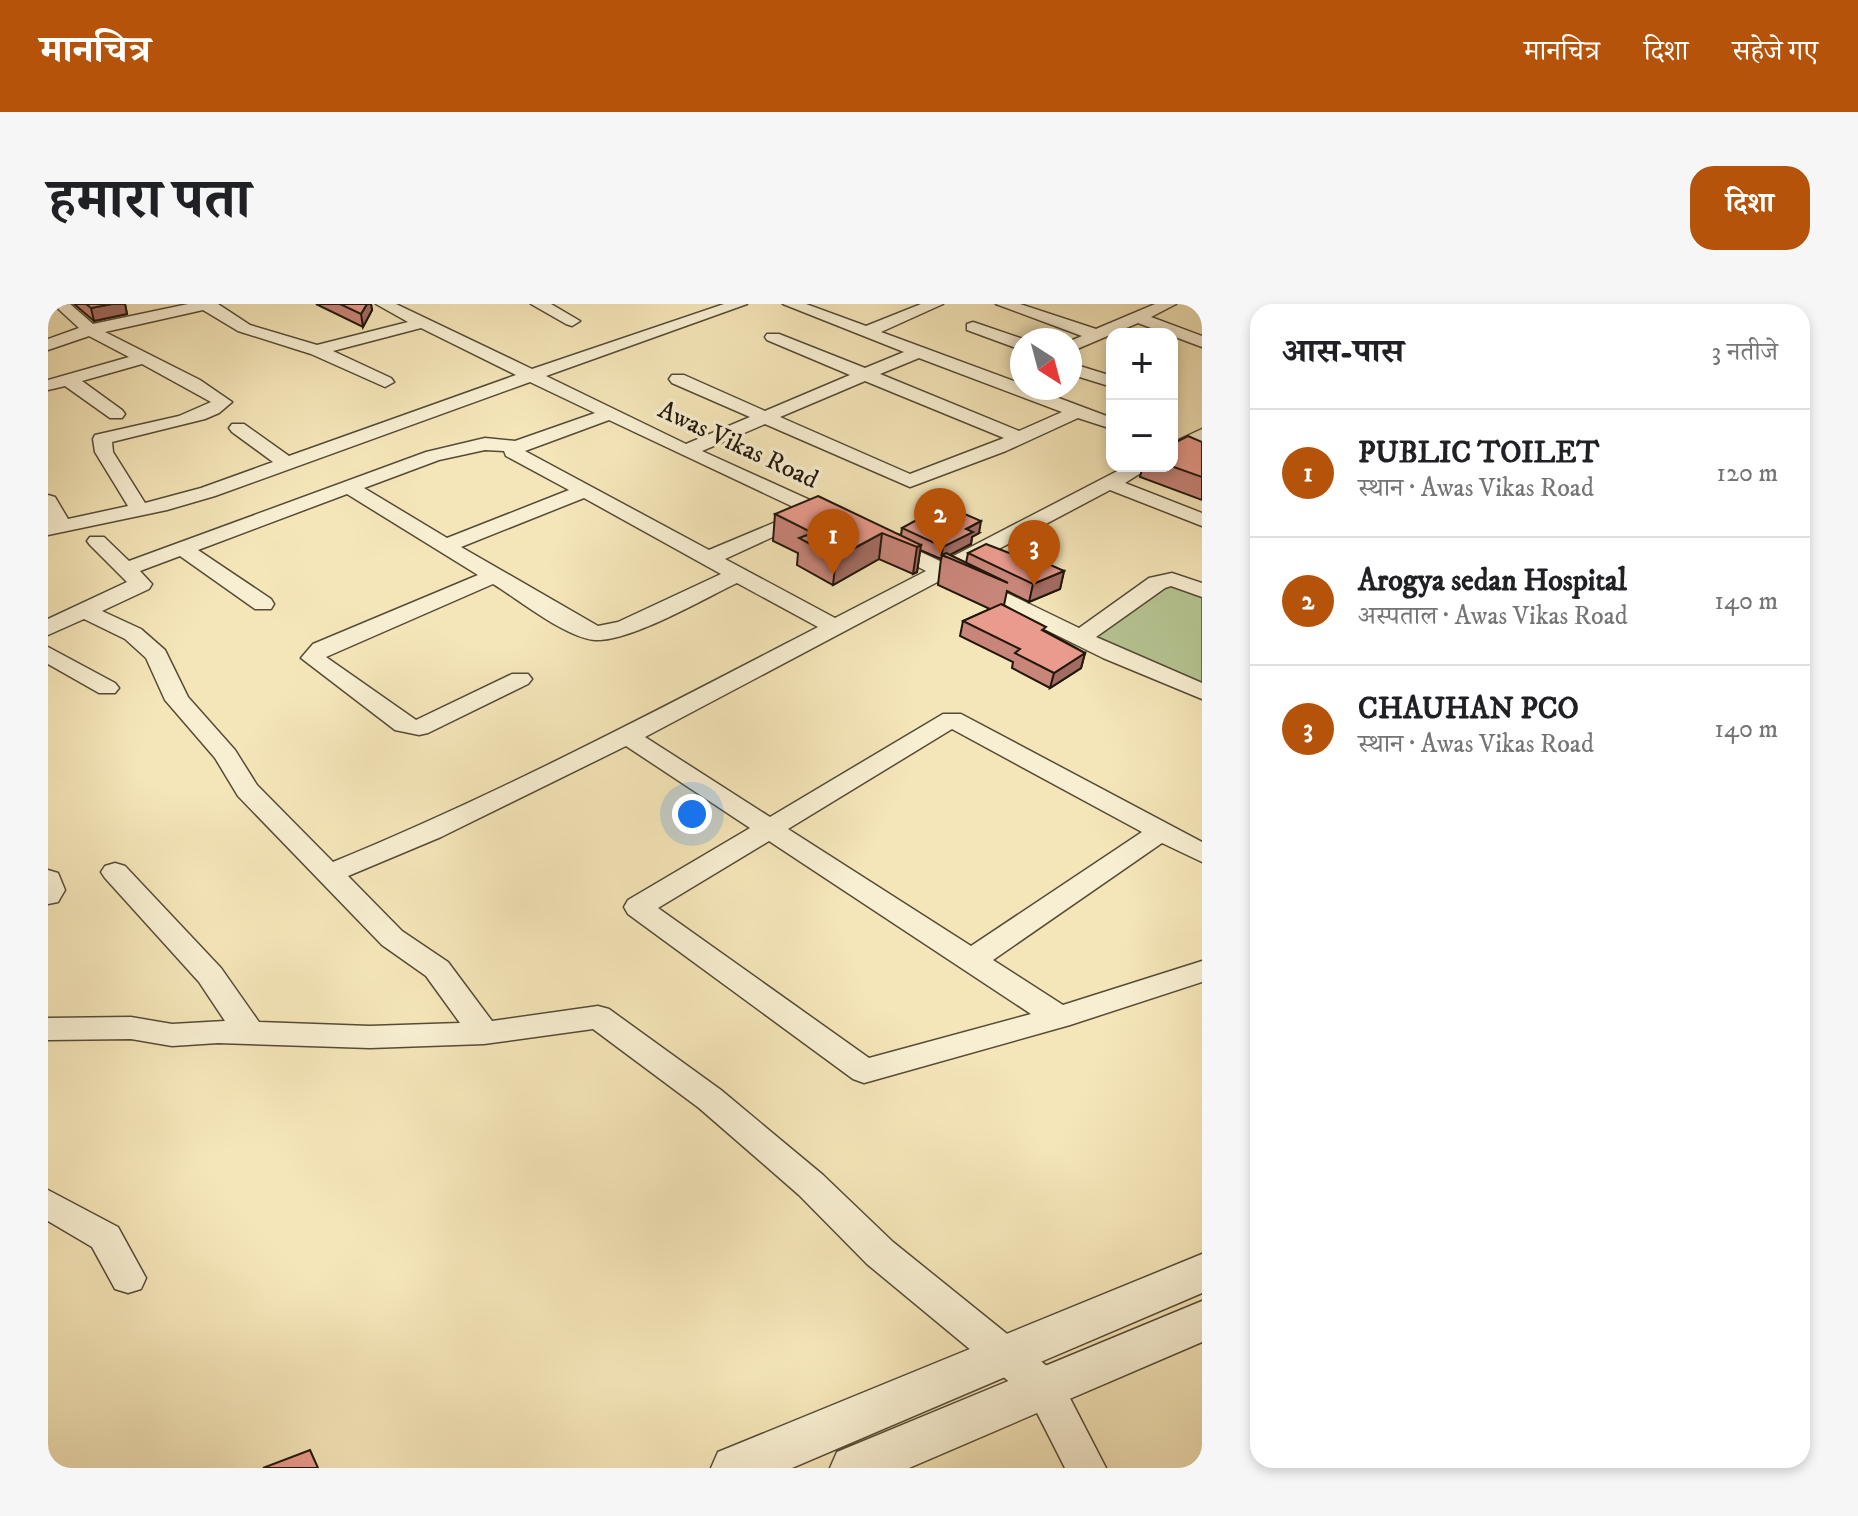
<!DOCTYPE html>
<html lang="hi">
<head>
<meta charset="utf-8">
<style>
  :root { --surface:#fff; --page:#f6f6f6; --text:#202124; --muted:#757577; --line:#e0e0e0; --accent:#b45309 }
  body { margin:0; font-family:"IM FELL DW Pica","Noto Serif Devanagari",serif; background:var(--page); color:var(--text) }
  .controls { position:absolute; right:24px; top:24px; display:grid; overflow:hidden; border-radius:16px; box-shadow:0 4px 12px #0003 }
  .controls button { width:72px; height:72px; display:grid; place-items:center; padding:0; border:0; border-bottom:2px solid var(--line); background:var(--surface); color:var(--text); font:40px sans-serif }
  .compass { position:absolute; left:962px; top:24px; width:72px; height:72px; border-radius:50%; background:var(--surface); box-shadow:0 4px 12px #0003; rotate:144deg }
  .you { position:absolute; left:644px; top:510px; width:28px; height:28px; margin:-20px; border:6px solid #fff; border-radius:50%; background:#1a73e8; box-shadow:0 0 0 12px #1a73e833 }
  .badge { display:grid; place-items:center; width:52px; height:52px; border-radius:50%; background:var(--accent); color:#fff; font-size:26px; font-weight:700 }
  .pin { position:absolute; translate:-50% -66px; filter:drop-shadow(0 2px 4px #0008) }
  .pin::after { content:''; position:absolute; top:42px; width:28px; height:24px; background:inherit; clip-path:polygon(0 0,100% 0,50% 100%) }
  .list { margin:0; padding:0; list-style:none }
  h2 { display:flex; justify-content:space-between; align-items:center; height:104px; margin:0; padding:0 32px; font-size:34px }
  h2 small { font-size:26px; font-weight:400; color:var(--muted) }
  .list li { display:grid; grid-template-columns:52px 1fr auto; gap:24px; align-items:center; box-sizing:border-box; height:128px; padding:0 32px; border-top:2px solid var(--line) }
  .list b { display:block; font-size:30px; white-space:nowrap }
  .list p { margin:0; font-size:26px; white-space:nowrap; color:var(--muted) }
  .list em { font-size:26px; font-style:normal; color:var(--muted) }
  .map { position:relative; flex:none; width:1154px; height:1164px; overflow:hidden; border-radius:24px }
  header { display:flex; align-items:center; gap:48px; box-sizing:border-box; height:112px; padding:0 40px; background:var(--accent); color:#fff }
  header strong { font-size:38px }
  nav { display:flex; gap:44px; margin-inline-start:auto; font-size:28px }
  .intro { display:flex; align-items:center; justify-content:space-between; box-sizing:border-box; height:192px; padding:0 48px }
  h1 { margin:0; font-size:56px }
  .button { padding:20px 36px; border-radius:24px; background:var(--accent); color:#fff; font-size:28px; font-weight:700 }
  main { display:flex; gap:48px; padding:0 48px }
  aside { flex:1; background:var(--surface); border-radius:24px; box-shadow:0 4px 12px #0003 }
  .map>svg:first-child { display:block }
  .green { fill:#b6c694; stroke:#6c6e4f; stroke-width:2 }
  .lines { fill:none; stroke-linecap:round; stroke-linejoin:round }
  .minor-casing { stroke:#564b36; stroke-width:3 }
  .tertiary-casing { stroke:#564b36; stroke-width:3 }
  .minor { fill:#f8efd2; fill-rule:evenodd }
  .tertiary { fill:#f8efd2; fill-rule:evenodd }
  .wall { fill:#c88579; stroke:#21170a; stroke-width:2 }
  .shaded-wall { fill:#a36c63; stroke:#21170a; stroke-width:2 }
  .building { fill:#e99b8d; stroke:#21170a; stroke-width:2 }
  .labels { text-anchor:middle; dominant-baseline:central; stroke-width:7; stroke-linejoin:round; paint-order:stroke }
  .far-street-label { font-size:26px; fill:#21170a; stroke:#f8efd2 }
</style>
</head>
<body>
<header>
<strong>मानचित्र</strong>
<nav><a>मानचित्र</a><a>दिशा</a><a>सहेजे गए</a></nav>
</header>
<div class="intro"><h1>हमारा पता</h1><a class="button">दिशा</a></div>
<main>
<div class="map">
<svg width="1154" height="1164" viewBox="0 0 1154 1164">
  <rect width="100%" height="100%" fill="#f5e6b9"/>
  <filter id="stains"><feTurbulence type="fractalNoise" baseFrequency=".0025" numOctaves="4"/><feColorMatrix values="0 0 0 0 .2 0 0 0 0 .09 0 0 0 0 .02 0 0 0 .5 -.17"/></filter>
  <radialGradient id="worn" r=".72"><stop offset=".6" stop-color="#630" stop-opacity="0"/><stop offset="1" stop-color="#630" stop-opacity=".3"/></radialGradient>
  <path class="green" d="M 1118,277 L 1154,293 L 1154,384 L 1042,336 Z"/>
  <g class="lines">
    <g class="minor-casing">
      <path id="minor" d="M 5,0 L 22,0 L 45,20 L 140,0 L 170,0 L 202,21 L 269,41 L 360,18 L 328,0 L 348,0 L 484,65 L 676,0 L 699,0 L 498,72 L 638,140 L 702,113 L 624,79 L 621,75 L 624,71 L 636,71 L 717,107 L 802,71 L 719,36 L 717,33 L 719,30 L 731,30 L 817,64 L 856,48 L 735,0 L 758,0 L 818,22 L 873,0 L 895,0 L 833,28 L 974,80 L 974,84 L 984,84 L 1064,114 L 1064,125 L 1030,114 L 958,147 L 862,183 L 717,120 L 654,147 L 795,211 L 798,215 L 795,219 L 788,221 L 768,213 L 677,255 L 787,314 L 878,267 L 829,242 L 826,238 L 829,234 L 843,234 L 894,258 L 1079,162 L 1104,162 L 1077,179 L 1154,209 L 1154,222 L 1062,186 L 911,266 L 1031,324 L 1101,274 L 1124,269 L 1154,279 L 1154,293 L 1123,282 L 1117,284 L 1048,333 L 1154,379 L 1154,395 L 1055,354 L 895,275 L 597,433 L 722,513 L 895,410 L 913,410 L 1154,538 L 1154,558 L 1114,539 L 945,656 L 1015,701 L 1154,657 L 1154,678 L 1022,721 L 816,779 L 805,775 L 580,610 L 576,603 L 580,596 L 702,524 L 578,442 L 393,533 L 300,572 L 354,627 L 400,658 L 444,717 L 550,702 L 561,705 L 673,786 L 775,871 L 845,938 L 1010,1071 L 1058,1164 L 1017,1164 L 982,1095 L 819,960 L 751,891 L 651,804 L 545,725 L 436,740 L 322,744 L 170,739 L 124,742 L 83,735 L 0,736 L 0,714 L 83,713 L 124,720 L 177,717 L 151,678 L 57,574 L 53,568 L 57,562 L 67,559 L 77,562 L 173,664 L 211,718 L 322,722 L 412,719 L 378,672 L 334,641 L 190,492 L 167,454 L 117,396 L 98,354 L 77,335 L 36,315 L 0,331 L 0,315 L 79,278 L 42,241 L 39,237 L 42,233 L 56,233 L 81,257 L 378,148 L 437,134 L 467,137 L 547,109 L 482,78 L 167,192 L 119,206 L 0,231 L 0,191 L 7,193 L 20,215 L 80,202 L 47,148 L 45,135 L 47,131 L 131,112 L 163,98 L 94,60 L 34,77 L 74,106 L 77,110 L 74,114 L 62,114 L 17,82 L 0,86 L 0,76 L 81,53 L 41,32 L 0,46 L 0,35 L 31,24 ZM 155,6 L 190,27 L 263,50 L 337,83 L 346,78 L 343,74 L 285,47 L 373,24 L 468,71 L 241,152 L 196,120 L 184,120 L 181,124 L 184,128 L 225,158 L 153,184 L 97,199 L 65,148 L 64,138 L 157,115 L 171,109 L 184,98 L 152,76 L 57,28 ZM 871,54 L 1014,108 L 971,127 L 832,70 ZM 817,77 L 956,134 L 862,170 L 732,113 ZM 561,116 L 754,207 L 661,246 L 477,147 ZM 437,146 L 456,147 L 458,152 L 521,186 L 399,234 L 316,184 L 391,156 ZM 299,190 L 430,271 L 265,340 L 253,354 L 347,426 L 371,431 L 380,429 L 480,380 L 484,375 L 480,370 L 464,370 L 368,416 L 278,353 L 445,280 C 470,295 518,334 547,336 C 582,338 655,295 689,279 L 770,323 C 610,406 451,490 285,558 L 209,481 L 187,446 L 140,393 L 117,346 L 93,325 L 54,307 L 101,285 L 104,280 L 92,267 L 132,252 L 207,305 L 223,305 L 226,300 L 223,295 L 150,246 ZM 536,194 L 673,270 L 570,318 L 550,322 L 413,243 ZM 904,425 L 1094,528 L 923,642 L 740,525 ZM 721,537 L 983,710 L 821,754 L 610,604 Z
        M 483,0 L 503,0 L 532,17 L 524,22 L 518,20 Z
        M 948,0 L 972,0 L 1048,25 L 1107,0 L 1128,0 L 1103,13 L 1154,32 L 1154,43 L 1090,19 L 1022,48 L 1022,37 L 1034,32 Z
        M 925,18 L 931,20 L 978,36 L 974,36 L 974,45 L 968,44 L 919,26 L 919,20 Z
        M 1022,59 L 1064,72 L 1064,83 L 1022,70 Z
        M 1154,125 L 1154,138 L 1124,153 L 1124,139 Z
        M 0,343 L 67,379 L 71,384 L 67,389 L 51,389 L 0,360 Z
        M 0,566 L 10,569 L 17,586 L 10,598 L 0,600 Z
        M 0,886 L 70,923 L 98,974 L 93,985 L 80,989 L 67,985 L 44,943 L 0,917 Z"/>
    </g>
    <g class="tertiary-casing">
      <path id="tertiary" d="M 1154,950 L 1154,989 L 744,1164 L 663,1164 L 670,1148 Z
        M 1154,997 L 1154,1038 L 861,1164 L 782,1164 L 789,1148 Z"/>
    </g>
    <use href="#minor" class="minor"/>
    <use href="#tertiary" class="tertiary"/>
  </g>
  <path class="wall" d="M 26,0 L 77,0 L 79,10 L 46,17 Z
    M 268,0 L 323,0 L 324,6 L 315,23 Z
    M 1154,138 L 1154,196 L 1092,173 L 1095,162 L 1124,162 Z
    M 727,210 L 853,231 L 854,224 L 931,229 L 924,233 L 923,240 L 901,251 L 918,259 L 920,249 L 977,255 L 1016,267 L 1012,285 L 981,298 L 959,287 L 956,301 L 997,327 L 1037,349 L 1033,364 L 1002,384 L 964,364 L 965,358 L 912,332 L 915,317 L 942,305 L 890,281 L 893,255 L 872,246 L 869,268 L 865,270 L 831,255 L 785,281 L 749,261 L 750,249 L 725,237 Z"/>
  <path class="shaded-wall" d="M 64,0 L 77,0 L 79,10 L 46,17 L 43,4 Z
    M 319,0 L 323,0 L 324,6 L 315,23 L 313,10 Z
    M 933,217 L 931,229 L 924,233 L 923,240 L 898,253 L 894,251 L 893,256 L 895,243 L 918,225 Z
    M 834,229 L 831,255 L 785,281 L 788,254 Z
    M 873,241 L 869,268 L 865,270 L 869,243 Z
    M 1016,267 L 1012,285 L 981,298 L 985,280 Z
    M 1037,349 L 1033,364 L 1002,384 L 1006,369 Z"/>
  <path class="building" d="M 38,0 L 64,0 L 43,4 Z
    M 292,0 L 319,0 L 313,10 Z
    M 1140,132 L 1154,138 L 1154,173 L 1123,162 L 1124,140 Z
    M 770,192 L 873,241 L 869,243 L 834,229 L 788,254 L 751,234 L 765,229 L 727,210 Z
    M 896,201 L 933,217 L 918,225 L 925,228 L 895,243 L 854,224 Z
    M 938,240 L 977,255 L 983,252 L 1016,267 L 985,280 L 920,249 Z
    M 898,249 L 960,279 L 894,251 Z
    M 953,300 L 998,323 L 994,326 L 1037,349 L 1006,369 L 967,349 L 972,345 L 915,317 Z
    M 262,1146 L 270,1164 L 215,1164 Z"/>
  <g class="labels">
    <g class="far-street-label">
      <text transform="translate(690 141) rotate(25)">Awas Vikas Road</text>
    </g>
  </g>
  <rect width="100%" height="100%" filter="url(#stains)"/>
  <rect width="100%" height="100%" fill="url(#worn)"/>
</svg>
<div class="controls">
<button>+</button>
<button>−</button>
</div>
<svg class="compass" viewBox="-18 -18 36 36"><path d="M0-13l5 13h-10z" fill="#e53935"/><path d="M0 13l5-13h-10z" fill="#757577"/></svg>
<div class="you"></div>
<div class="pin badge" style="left:785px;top:271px">1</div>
<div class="pin badge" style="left:892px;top:250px">2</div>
<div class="pin badge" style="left:986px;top:282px">3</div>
</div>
<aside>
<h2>आस-पास<small>3 नतीजे</small></h2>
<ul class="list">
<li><span class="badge">1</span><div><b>PUBLIC TOILET</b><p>स्थान · Awas Vikas Road</p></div><em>120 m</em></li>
<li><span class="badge">2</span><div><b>Arogya sedan Hospital</b><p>अस्पताल · Awas Vikas Road</p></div><em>140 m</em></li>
<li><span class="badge">3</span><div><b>CHAUHAN PCO</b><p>स्थान · Awas Vikas Road</p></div><em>140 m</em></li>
</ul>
</aside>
</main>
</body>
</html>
